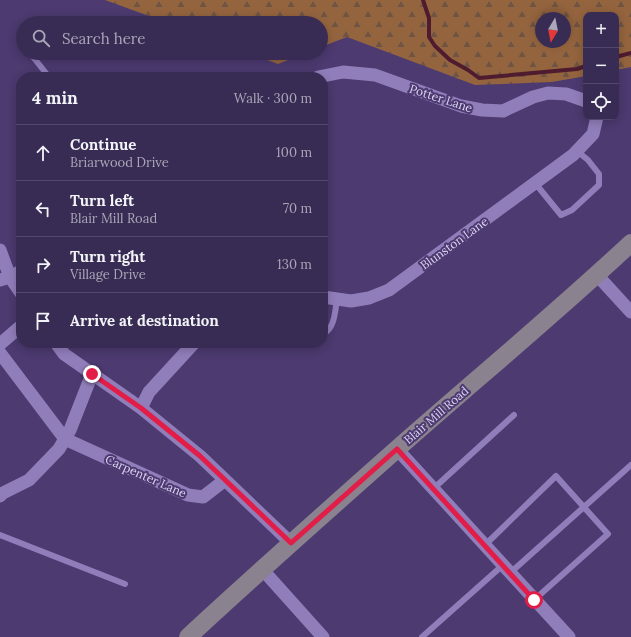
<!DOCTYPE html>
<html lang="en">
<head>
<meta charset="utf-8">
<style>
  :root { --surface:#392c54; --page:#44385e; --text:#f1f3f6; --muted:#aba7b8; --line:#53486b }
  body { margin:0; font-family:Lora,serif; background:var(--page); color:var(--text) }
  .controls { position:absolute; right:12px; top:12px; display:grid; overflow:hidden; border-radius:8px; box-shadow:0 2px 10px #0003 }
  .controls button { width:36px; height:36px; display:grid; place-items:center; padding:0; border:0; border-bottom:1px solid var(--line); background:var(--surface); color:var(--text); font:20px sans-serif }
  .compass { position:absolute; left:535px; top:12px; width:36px; height:36px; border-radius:50%; background:var(--surface); box-shadow:0 2px 10px #0003; rotate:190deg }
  .stop { position:absolute; width:12px; height:12px; margin:-9px; border:3px solid #e11d48; border-radius:50%; background:#fff }
  .stop.end { background:#e11d48; border-color:#fff; box-shadow:0 1px 4px #0008 }
  .list { margin:0; padding:0; list-style:none }
  h2 { display:flex; justify-content:space-between; align-items:center; height:52px; margin:0; padding:0 16px; font-size:17px }
  h2 small { font-size:13px; font-weight:400; color:var(--muted) }
  .list li { display:grid; grid-template-columns:26px 1fr auto; gap:12px; align-items:center; box-sizing:border-box; height:56px; padding:0 16px; border-top:1px solid var(--line) }
  .list b { display:block; font-size:15px; white-space:nowrap }
  .list p { margin:0; font-size:13px; white-space:nowrap; color:var(--muted) }
  .list em { font-size:13px; font-style:normal; color:var(--muted) }
  .icon { flex:none; width:22px; height:22px; fill:none; stroke:currentColor; stroke-width:2; stroke-linecap:round; stroke-linejoin:round }
  .map { position:relative; flex:none; width:631px; height:637px; overflow:hidden }
  .search { position:absolute; background:var(--surface); box-shadow:0 2px 10px #0003; left:16px; top:16px; width:312px; height:44px; display:flex; align-items:center; gap:10px; box-sizing:border-box; padding:0 14px; border-radius:22px; color:var(--muted); font-size:15px }
  .panel { position:absolute; background:var(--surface); box-shadow:0 2px 10px #0003; left:16px; top:72px; width:312px; height:276px; border-radius:16px }
  .map>svg:first-child { display:block }
  .forest { fill:url(#forest-firs); fill-rule:evenodd }
  .lines { fill:none; stroke-linecap:round; stroke-linejoin:round }
  .stream { stroke:#4f1b2f; stroke-width:4 }
  .service { stroke:#907eba; stroke-width:6 }
  .minor { stroke:#907eba; stroke-width:13 }
  .secondary { stroke:#8a828f; stroke-width:18 }
  .route { stroke:#e11d48; stroke-width:5 }
  .labels { text-anchor:middle; dominant-baseline:central; stroke-width:4; stroke-linejoin:round; paint-order:stroke }
  .street-label { font-size:12px; fill:#ddd4f5; stroke:#4c3a70 }
</style>
</head>
<body>
<div class="map">
<svg width="631" height="637" viewBox="0 0 631 637">
  <defs>
    <pattern id="forest-firs" width="22" height="20" patternUnits="userSpaceOnUse"><rect width="22" height="20" fill="#94643e"/><path d="M5 1l3.5 6h-7zM16 11l3.5 6h-7z" fill="#6f5443"/></pattern>
  </defs>
  <rect width="100%" height="100%" fill="#4c3a70"/>
  <path class="forest" d="M 105,0 L 631,0 L 631,67 L 616,70 L 616,15 L 586,15 L 586,76 L 552,82 L 475,85 L 347,37 L 321,47 L 321,23 L 168,23 ZM 541,18 L 565,18 L 565,42 L 541,42 Z
    M 249,53 L 306,53 L 278,64 Z"/>
  <g class="lines">
    <path class="stream" d="M 423,0 L 429,18 L 429,37 L 435,46 L 450,60 L 468,70 L 479,78 L 577,69 L 586,66
      M 616,57 L 631,53"/>
    <path class="service" d="M 20,40 L 23,44
      M 30,53 L 49,77
      M 535,183 L 561,215 L 572,210 L 599,185 L 599,174 L 588,160 L 577,151
      M 323,334 C 335,328 335,311 337,299
      M 433,489 L 514,415
      M 0,535 L 125,584
      M 485,545 L 556,476 L 608,534 L 534,600
      M 510,573 L 631,465
      M 422,637 L 503,565"/>
    <path class="minor" d="M 318,77 L 343,72 L 375,75 L 461,106 L 482,110 L 503,111 L 533,97 L 548,93 L 566,94 L 586,101
      M 0,250 L 10,277 L 21,293
      M 597,275 L 631,312
      M 0,280 L 10,277 L 21,271
      M 323,297 L 351,301 L 369,298 L 389,290 L 573,155 L 593,134 L 597,117
      M 56,343 L 64,354 L 141,408 L 200,456 L 291,543
      M 0,344 L 21,326
      M 0,353 L 65,439 L 188,495 L 203,497 L 225,480
      M 141,408 L 149,392 L 194,343
      M 397,449 L 569,637
      M 0,496 L 3,493 L 29,480 L 59,449 L 70,430 L 92,374
      M 262,569 L 323,637"/>
    <path class="secondary" d="M 188,637 C 257,573 327,511 397,449 C 475,380 555,314 631,243"/>
  </g>
  <g class="lines">
    <path class="route" d="M 92,374 L 141,408 L 200,456 L 291,543 L 397,449 L 534,600"/>
  </g>
  <g class="labels">
    <g class="street-label">
      <text transform="translate(441 98) rotate(18)">Potter Lane</text>
      <text transform="translate(454 243) rotate(-36)">Blunston Lane</text>
      <text transform="translate(436 415) rotate(-41)">Blair Mill Road</text>
      <text transform="translate(146 476) rotate(24)">Carpenter Lane</text>
    </g>
  </g>
</svg>
<div class="controls">
<button>+</button>
<button>−</button>
<button><svg class="icon" aria-label="locate" viewBox="0 0 24 24"><circle cx="12" cy="12" r="6"/><path d="M12 2v4M12 18v4M2 12h4M18 12h4"/></svg></button>
</div>
<svg class="compass" viewBox="-18 -18 36 36"><path d="M0-13l5 13h-10z" fill="#e53935"/><path d="M0 13l5-13h-10z" fill="#aba7b8"/></svg>
<div class="stop" style="left:534px;top:600px"></div>
<div class="stop end" style="left:92px;top:374px"></div>
<div class="search"><svg class="icon" aria-label="search" viewBox="0 0 24 24"><circle cx="10" cy="10" r="6"/><path d="M15 15l6 6"/></svg>Search here</div>
<section class="panel">
<h2>4 min<small>Walk · 300 m</small></h2>
<ul class="list">
<li><svg class="icon" aria-label="ahead" viewBox="0 0 24 24"><path d="M12 20V5M6 11l6-6 6 6"/></svg><div><b>Continue</b><p>Briarwood Drive</p></div><em>100 m</em></li>
<li><svg class="icon" aria-label="left" viewBox="0 0 24 24"><path d="M17 20v-9H6M10 6l-5 5 5 5"/></svg><div><b>Turn left</b><p>Blair Mill Road</p></div><em>70 m</em></li>
<li><svg class="icon" aria-label="right" viewBox="0 0 24 24"><path d="M7 20v-9h11M14 6l5 5-5 5"/></svg><div><b>Turn right</b><p>Village Drive</p></div><em>130 m</em></li>
<li><svg class="icon" aria-label="arrive" viewBox="0 0 24 24"><path d="M6 21V4h12l-3 4 3 4H6"/></svg><div><b>Arrive at destination</b></div></li>
</ul>
</section>
</div>
</body>
</html>
